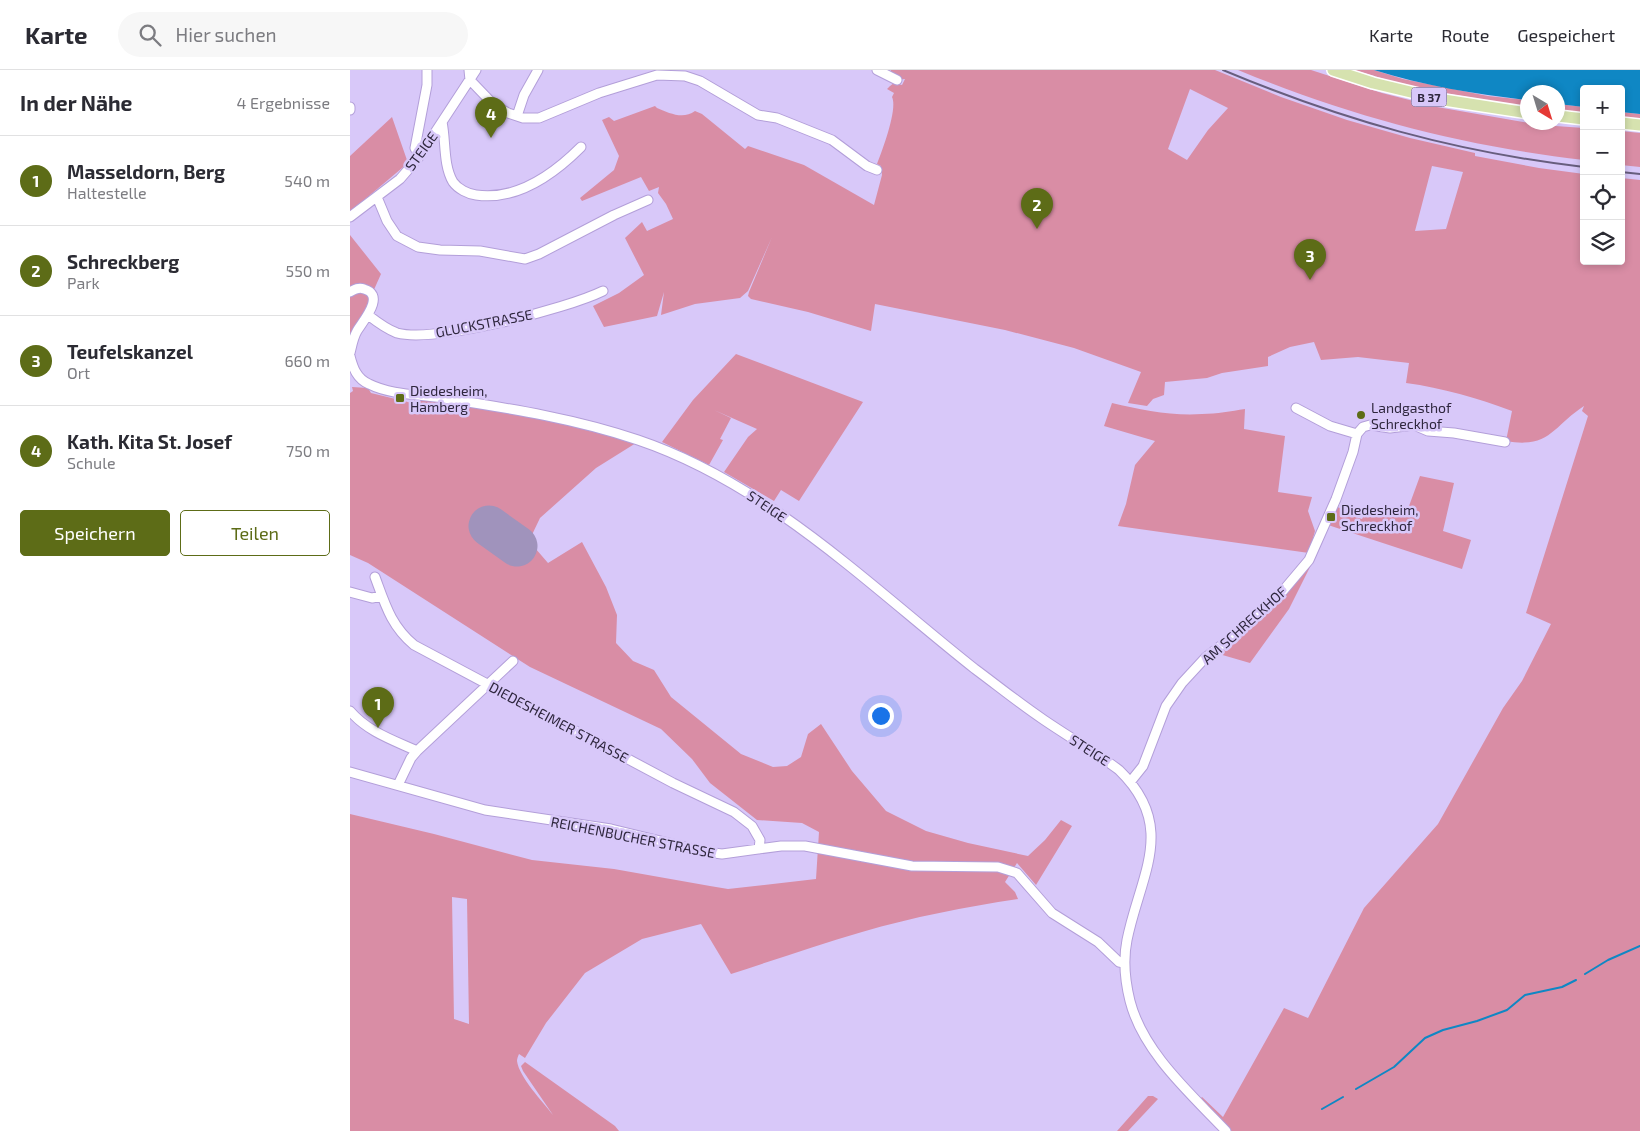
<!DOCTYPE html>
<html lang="de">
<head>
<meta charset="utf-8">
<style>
  :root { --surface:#fff; --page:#f7f7f7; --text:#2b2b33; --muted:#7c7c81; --line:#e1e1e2; --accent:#5d6c17 }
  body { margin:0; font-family:"Exo 2",sans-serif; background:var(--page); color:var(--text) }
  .controls { position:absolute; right:15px; top:15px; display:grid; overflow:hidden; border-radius:5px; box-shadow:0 2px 8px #0003 }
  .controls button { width:45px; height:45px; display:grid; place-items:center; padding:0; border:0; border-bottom:1px solid var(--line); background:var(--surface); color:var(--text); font:25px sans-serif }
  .compass { position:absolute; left:1170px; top:15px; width:45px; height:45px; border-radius:50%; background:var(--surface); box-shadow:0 2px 8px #0003; rotate:142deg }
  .you { position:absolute; left:530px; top:645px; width:18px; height:18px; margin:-12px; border:4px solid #fff; border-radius:50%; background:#1a73e8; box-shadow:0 0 0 8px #1a73e833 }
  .badge { display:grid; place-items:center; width:32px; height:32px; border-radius:50%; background:var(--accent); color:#fff; font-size:16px; font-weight:700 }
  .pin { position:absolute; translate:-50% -41px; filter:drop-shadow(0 1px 2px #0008) }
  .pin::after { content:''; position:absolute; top:26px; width:18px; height:15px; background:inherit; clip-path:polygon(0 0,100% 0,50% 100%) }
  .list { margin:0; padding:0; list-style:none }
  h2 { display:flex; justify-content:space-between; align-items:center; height:65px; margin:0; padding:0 20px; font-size:21px }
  h2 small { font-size:16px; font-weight:400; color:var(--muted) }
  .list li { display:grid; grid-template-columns:32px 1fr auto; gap:15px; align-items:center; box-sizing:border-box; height:90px; padding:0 20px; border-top:1px solid var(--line) }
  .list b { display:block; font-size:19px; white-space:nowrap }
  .list p { margin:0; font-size:16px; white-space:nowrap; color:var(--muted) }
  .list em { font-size:16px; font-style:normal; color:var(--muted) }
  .actions { display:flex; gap:10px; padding:15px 20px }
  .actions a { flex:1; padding:11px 0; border:1px solid var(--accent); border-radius:5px; text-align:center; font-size:18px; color:var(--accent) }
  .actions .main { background:var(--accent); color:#fff }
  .icon { flex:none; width:28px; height:28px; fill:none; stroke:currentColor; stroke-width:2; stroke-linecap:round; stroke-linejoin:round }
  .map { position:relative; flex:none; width:1290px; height:1061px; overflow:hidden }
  header { display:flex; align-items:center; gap:30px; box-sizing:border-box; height:70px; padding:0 25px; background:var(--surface); border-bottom:1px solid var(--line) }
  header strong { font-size:24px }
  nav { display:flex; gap:28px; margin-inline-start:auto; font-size:18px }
  .search { width:350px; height:45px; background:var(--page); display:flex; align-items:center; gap:12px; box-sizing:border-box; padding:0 18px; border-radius:28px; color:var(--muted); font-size:19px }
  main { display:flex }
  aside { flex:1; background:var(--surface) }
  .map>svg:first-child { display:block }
  .green { fill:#d98da5; fill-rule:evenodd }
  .water { fill:#0f87c4 }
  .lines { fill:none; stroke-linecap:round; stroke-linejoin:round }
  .stream { stroke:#0f87c4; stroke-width:2 }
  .runway { stroke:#a093bc; stroke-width:41 }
  .minor-casing { stroke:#b39fd9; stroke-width:11 }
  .major-casing { stroke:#fff; stroke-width:14 }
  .minor { stroke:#fff; stroke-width:9 }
  .major { stroke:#d6e2af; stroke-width:11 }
  .rail { stroke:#685e7e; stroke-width:2 }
  .poi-dot { fill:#5d6c17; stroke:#d8c8f9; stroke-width:2 }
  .labels { text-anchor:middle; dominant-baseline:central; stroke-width:5; stroke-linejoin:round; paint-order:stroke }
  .shield { fill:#d8c8f9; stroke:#625776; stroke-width:1 }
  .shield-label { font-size:12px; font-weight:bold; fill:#2f273e }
  .street-label { font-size:14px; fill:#2f273e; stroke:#d8c8f9 }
  .poi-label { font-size:14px; fill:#2f273e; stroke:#d8c8f9; text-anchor:start }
</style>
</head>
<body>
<header>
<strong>Karte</strong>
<div class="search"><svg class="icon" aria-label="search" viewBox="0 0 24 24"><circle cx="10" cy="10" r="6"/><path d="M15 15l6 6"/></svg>Hier suchen</div>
<nav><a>Karte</a><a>Route</a><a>Gespeichert</a></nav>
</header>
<main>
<aside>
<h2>In der Nähe<small>4 Ergebnisse</small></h2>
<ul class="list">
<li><span class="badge">1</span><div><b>Masseldorn, Berg</b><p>Haltestelle</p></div><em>540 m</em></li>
<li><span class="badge">2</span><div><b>Schreckberg</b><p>Park</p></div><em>550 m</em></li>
<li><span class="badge">3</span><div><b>Teufelskanzel</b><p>Ort</p></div><em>660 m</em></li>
<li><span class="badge">4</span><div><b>Kath. Kita St. Josef</b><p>Schule</p></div><em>750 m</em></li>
</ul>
<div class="actions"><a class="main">Speichern</a><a>Teilen</a></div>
</aside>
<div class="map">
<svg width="1290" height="1061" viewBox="0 0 1290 1061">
  <rect width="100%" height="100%" fill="#d8c8f9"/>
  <path class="green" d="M 541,0 L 865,0 L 931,27 L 997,50 L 1060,68 L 1125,83 L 1125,86 L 1189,98 L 1234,104 L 1234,191 L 1271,191 L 1271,108 L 1290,110 L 1290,1061 L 880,1061 L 850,1029 L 852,1027 L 873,1047 L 934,938 L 958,948 L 1014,838 L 1088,754 L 1153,638 L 1172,611 L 1201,554 L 1176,543 L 1238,346 L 1232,341 L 1234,336 C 1203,356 1200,379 1156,371 L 1162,341 C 1127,328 1093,318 1056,313 L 1059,293 L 1008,287 L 971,290 L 964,272 L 940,277 L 918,287 L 918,296 L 872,303 L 857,308 L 815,312 L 814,325 L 803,329 L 797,336 L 778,333 L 791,302 L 724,278 L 655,260 L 525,234 L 521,261 L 458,242 L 401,229 L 398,226 L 399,222 L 422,167 L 398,221 L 390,228 L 345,234 L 311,245 L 314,222 L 307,246 L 254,257 L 243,236 L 269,223 L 294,205 L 275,168 L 292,152 L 297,161 L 323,149 L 316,134 L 308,123 L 309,117 L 299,121 L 291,107 L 232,131 L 230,128 L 264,100 L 269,86 L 252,50 L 259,47 L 264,51 L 305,36 L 307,38 C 319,43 333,50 345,41 L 352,44 L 395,79 L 398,76 L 454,95 L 524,135 L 532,105 L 531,96 L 527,94 C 532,81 548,39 542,27 L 544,23 L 537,19 L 540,16 L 544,13 L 552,15 L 555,9 L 547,10 L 539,6 ZM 840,19 L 878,38 L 858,60 L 837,90 L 818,79 ZM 1082,96 L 1113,102 L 1096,159 L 1065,161 Z
    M 888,0 L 961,0 L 1032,23 L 1087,37 L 1191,55 L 1234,58 L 1234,90 C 1112,76 1001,47 888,0 Z
    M 1004,0 L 1024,0 L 1053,9 L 1138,26 L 1177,30 L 1177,37 L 1064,18 Z
    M 1208,34 L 1234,37 L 1234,43 L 1208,41 Z
    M 1271,42 L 1290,44 L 1290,49 L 1271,47 Z
    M 42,47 L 58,93 L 0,142 L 0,86 Z
    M 1271,61 L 1290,63 L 1290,97 L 1271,95 Z
    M 0,165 L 31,204 L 0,273 Z
    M 386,284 L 513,332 L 449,431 L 431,420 L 424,431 L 374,402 L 398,367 L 407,359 L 364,340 L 381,348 L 370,369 L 373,370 L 359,395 L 312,372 L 343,330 Z
    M 2,317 L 18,318 L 21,323 L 62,333 L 63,330 L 78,329 L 193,344 L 286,373 L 246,398 L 190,448 L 179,471 L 198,493 L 232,472 L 256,517 L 267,545 L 266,573 L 283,591 L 304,600 L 321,627 L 391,684 L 423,697 L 437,696 L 451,687 L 458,664 L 471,654 L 502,701 L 536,741 L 576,761 L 618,773 L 678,786 L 695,770 L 711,750 L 722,756 L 686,815 L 667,793 L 655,812 L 665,822 L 668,829 C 615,837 563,847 512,862 C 468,875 424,890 381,904 L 351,854 L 292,869 L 235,903 L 196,953 L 175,988 L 169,984 C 168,986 167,989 167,991 C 169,1007 193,1032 203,1045 L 173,1001 L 171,996 L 175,992 L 265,1056 L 269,1061 L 0,1061 L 0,744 L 84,764 L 182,790 L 264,799 L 360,816 L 378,819 L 466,809 L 469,762 L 452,753 L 407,750 L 360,713 L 342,689 L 311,659 L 180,597 L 18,493 L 0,485 L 0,323 L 3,321 ZM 102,827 L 117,829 L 119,954 L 104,949 Z
    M 762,333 C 791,340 822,346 852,344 C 867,344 881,341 895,339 L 894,359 L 935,366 L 928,422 L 962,427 L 958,441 L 965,461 L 959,483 L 768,456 L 776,434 L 785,395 L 805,371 L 754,356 Z
    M 1070,406 L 1104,413 L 1093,461 L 1121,470 L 1112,499 L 978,455 L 987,437 L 1003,442 L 1002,446 L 1012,449 L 1019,436 L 1053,445 L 1059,436 Z
    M 963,491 L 939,539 L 900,593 L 869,584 L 925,536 Z
    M 798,1026 L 803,1026 L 808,1029 L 778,1061 L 767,1061 Z"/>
  <path class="water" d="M 1024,0 L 1290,0 L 1290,44 L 1271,42 L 1271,19 L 1234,19 L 1234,37 L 1208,34 L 1208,22 L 1178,22 L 1177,30 C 1126,24 1074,16 1024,0 Z"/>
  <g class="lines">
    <path class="stream" d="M 1235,904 L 1258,890 L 1290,876
      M 1006,1019 L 1044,997 L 1075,968 L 1093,960 L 1127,951 L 1157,940 L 1175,925 L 1212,917 L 1226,910
      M 972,1039 L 993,1027"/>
    <path class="runway" d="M 139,456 L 167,476"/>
    <g class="minor-casing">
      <path id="minor" d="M 119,0 L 120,10 L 144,35 L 158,43 L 173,48 L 189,48 L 249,23 L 307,5 L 335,6 L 350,11 L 408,45 L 427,48 L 482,70 L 517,96 L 527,100
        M 527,0 L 547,10
        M 0,37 L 0,40
        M 167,46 L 174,25 L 188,0
        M 92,52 C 96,71 93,95 103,112 C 108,119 118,124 126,125 C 167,131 204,104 231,77
        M 69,87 L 65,78 L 77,15 L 77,0
        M 27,127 L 37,151 L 47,166 L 68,177 L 90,180 L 130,181 L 175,189 L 189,184 L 264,145 L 298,130
        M 0,147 L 50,109 L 69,87 L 126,0
        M 0,222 C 5,219 9,217 14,219 C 36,225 13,251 7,261 C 3,268 2,275 0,283
        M 18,245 C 27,252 36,259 47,263 C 85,273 216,239 253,221
        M 0,286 C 3,298 7,309 19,314 C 43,326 73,324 99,329 C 163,339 226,349 288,370 C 418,414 520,516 625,599 C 648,616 670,634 694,650 C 719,667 745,682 769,700 C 828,757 790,805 777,870 C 773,890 775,911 780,931 C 793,982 840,1023 876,1061
        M 946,338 L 980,356 L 1007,364
        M 25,507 C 35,534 41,556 64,575 L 323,713 L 384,742 L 402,756 L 410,770 L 409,779
        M 0,522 L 22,528 L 32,526
        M 0,641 C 18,662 43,670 67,681
        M 0,702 L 135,740 L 261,759 L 356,782 L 372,784 L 431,776 L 455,776 L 562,796 L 648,797 L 667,803 L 702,843 L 748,872 L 769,892 L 774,893
        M 781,711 L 793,696 L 816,636 L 832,613 L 856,587 L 886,564 L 932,522 L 959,490 L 986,429 L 1003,382 L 1007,364 L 1013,357 L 1020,355 L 1040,358 L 1064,355 L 1078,361 L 1104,363 L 1155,372
        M 48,715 L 61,688 L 67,681 L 163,591"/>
    </g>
    <g class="major-casing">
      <path id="major" d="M 983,0 L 1023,13 L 1094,30 L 1178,43
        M 1208,46 L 1234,49
        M 1271,53 L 1290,55"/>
    </g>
    <use href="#minor" class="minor"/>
    <use href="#major" class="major"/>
    <path class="rail" d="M 873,0 C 992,50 1105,82 1234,97
      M 1271,102 L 1290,104"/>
  </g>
  <g class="poi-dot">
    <rect x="45" y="323" width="10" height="10" rx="2.5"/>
    <circle cx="1011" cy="345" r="5"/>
    <rect x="976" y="442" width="10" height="10" rx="2.5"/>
  </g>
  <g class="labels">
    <rect class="shield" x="1061.5" y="17.5" width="35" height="19" rx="4"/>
    <g class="shield-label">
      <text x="1079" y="27">B 37</text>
    </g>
    <g class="street-label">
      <text transform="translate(71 81) rotate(-54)">STEIGE</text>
      <text transform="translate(134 253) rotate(-11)">GLUCKSTRASSE</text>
      <text transform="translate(417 436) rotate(34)">STEIGE</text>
      <text transform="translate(894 555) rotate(-42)">AM SCHRECKHOF</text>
      <text transform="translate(209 652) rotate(28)">DIEDESHEIMER STRASSE</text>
      <text transform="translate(740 680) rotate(33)">STEIGE</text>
      <text transform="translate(283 767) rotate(11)">REICHENBUCHER STRASSE</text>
    </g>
    <g class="poi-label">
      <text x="60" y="320">Diedesheim,<tspan x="60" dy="16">Hamberg</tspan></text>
      <text x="1021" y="337">Landgasthof<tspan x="1021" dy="16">Schreckhof</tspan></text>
      <text x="991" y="439">Diedesheim,<tspan x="991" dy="16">Schreckhof</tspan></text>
    </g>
  </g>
</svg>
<div class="controls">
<button>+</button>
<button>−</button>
<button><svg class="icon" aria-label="locate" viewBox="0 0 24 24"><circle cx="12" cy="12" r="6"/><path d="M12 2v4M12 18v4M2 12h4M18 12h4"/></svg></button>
<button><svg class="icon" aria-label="layers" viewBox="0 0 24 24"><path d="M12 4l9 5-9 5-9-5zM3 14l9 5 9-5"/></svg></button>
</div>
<svg class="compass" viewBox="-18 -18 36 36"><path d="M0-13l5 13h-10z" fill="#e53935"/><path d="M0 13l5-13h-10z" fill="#7c7c81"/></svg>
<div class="you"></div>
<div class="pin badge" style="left:28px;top:658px">1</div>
<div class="pin badge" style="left:687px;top:159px">2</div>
<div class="pin badge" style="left:960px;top:210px">3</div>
<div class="pin badge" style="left:141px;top:68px">4</div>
</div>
</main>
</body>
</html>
